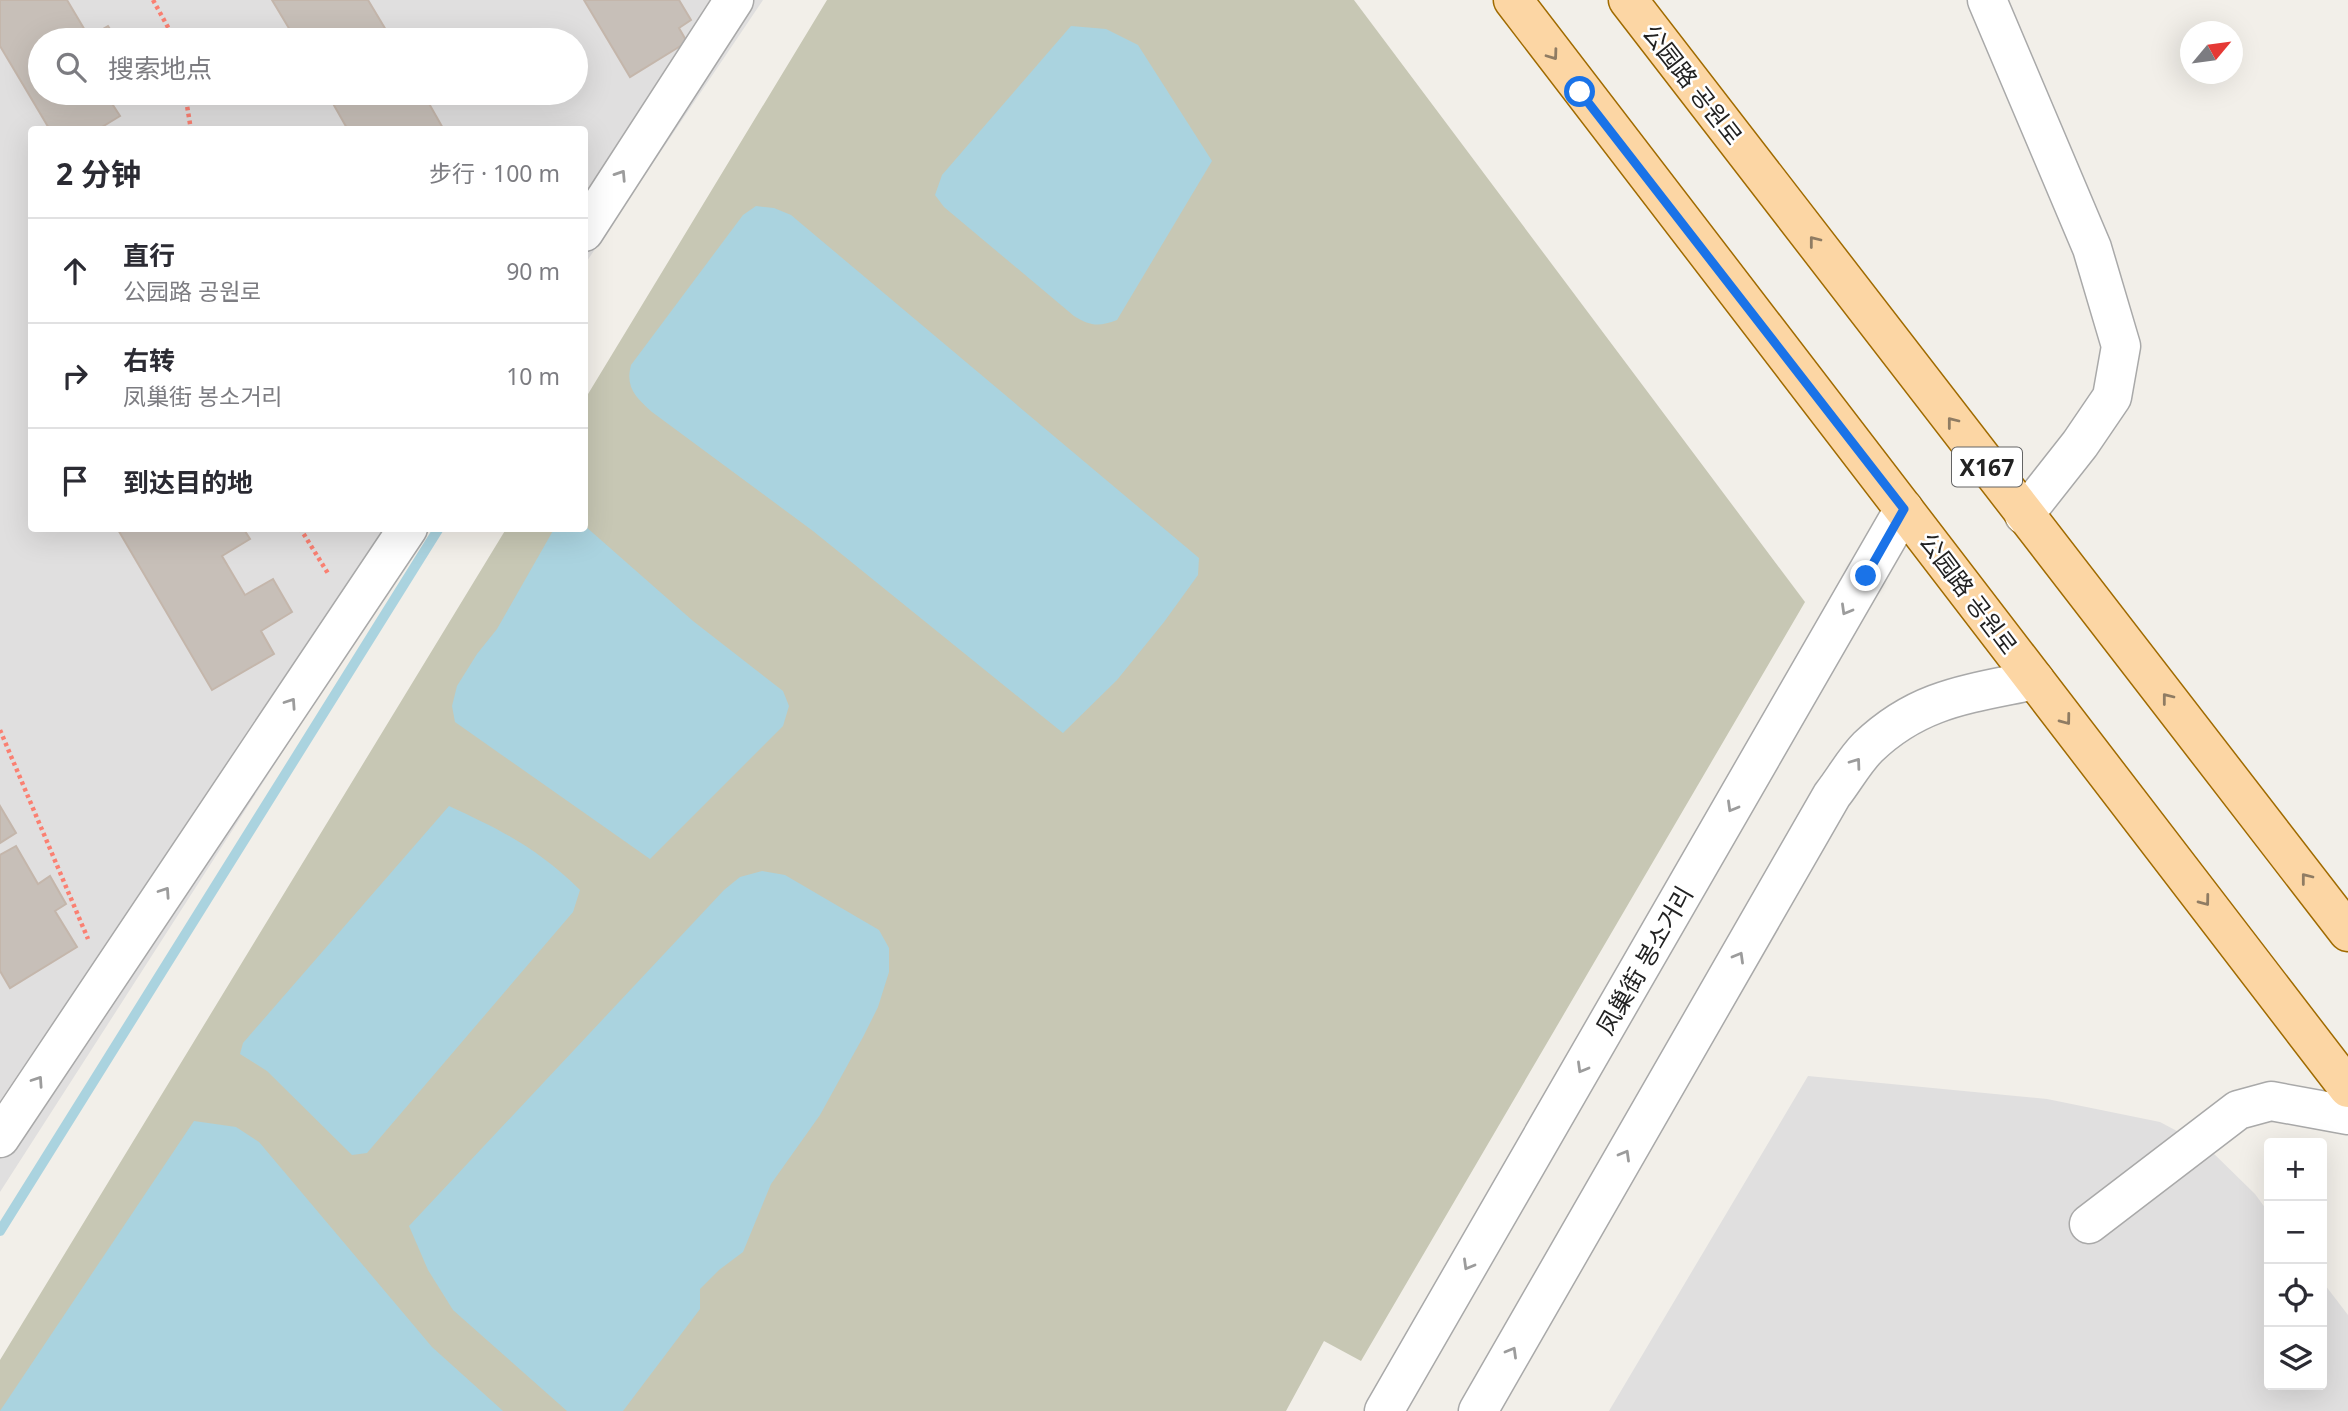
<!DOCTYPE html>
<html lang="zh">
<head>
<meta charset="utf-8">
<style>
  :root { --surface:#fff; --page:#f2f2f3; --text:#2b2b33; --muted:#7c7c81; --line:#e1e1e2 }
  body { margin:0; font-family:"Noto Sans","Noto Sans SC","Noto Sans KR",sans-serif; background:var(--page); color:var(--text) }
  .controls { position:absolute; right:21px; bottom:21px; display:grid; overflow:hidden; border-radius:7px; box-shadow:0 7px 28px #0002 }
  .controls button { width:63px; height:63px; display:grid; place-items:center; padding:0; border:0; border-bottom:2px solid var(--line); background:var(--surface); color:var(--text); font:35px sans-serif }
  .compass { position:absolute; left:2180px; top:21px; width:63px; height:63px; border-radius:50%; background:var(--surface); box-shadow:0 7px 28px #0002; rotate:61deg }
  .stop { position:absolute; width:21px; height:21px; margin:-16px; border:5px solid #1a73e8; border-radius:50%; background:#fff }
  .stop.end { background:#1a73e8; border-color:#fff; box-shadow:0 2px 7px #0008 }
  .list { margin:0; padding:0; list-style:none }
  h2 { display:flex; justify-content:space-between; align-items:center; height:91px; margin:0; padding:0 28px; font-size:30px }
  h2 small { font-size:23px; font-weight:400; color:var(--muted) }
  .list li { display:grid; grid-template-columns:46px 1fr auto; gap:21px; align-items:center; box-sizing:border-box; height:105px; padding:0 28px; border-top:2px solid var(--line) }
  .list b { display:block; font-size:26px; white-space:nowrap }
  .list p { margin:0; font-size:23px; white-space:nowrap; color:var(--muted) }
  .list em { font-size:23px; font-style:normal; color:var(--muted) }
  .icon { flex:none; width:38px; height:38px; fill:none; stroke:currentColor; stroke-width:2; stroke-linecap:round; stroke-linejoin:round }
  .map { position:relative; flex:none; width:2348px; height:1411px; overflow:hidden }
  .search { position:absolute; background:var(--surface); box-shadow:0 7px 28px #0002; left:28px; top:28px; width:560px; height:77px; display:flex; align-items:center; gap:18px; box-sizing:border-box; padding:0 24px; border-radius:38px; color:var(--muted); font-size:26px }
  .panel { position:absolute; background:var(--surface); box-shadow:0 7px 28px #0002; left:28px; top:126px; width:560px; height:406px; border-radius:7px }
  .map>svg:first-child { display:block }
  .residential { fill:#e0dfdf; fill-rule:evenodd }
  .construction { fill:#c7c7b4 }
  .water { fill:#aad3df }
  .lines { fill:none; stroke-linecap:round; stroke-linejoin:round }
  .stream { stroke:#aad3df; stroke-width:10 }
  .building { fill:#c7bfb8; stroke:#c4b6ab; stroke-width:2 }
  .minor-casing { stroke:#a9a9a9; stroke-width:41 }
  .major-casing { stroke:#a06b00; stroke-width:41 }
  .path { stroke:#fa8072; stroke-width:4.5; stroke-dasharray:3.5 3.5; stroke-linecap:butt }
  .minor { stroke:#fff; stroke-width:38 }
  .major { stroke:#fcd6a4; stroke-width:38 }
  .oneway { stroke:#8f7c63 }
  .oneway2 { stroke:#9c9c9c }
  .route { stroke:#1a73e8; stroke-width:9 }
  .labels { text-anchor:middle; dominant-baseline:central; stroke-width:5; stroke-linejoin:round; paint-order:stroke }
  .shield { fill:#fff; stroke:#646464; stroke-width:2 }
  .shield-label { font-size:23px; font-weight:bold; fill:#222 }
  .street-label { font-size:24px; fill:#222; stroke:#fff }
</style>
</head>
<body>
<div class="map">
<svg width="2348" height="1411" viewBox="0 0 2348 1411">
  <rect width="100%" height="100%" fill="#f2efe9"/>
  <path class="residential" d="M 0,0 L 763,0 L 585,264 L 584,130 L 32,130 L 32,528 L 426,529 L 0,1192 ZM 40,40 L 576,40 L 576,93 L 40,93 Z
    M 1808,1076 L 2047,1099 L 2160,1122 L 2207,1147 L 2255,1194 L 2269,1213 L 2269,1385 L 2322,1385 L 2322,1281 L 2348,1315 L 2348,1411 L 1609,1411 Z"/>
  <path class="construction" d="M 827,0 L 1354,0 L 1805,602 L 1361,1361 L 1324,1341 L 1286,1411 L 0,1411 L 0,1360 L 506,529 L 584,528 L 585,399 Z"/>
  <path class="water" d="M 1071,26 L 1106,29 L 1138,45 L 1212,161 L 1117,320 C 1099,327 1090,326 1074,316 L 944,207 L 935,195 L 942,175 Z
    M 756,206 L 774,208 L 791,215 L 1199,558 L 1198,575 L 1164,622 L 1117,680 L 1063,733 L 813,531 L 652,412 C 636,397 625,388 631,365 L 743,215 Z
    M 585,526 L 693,621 L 783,691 L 789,706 L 783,726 L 650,859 L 455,722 L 452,706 L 457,686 L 477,654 L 497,629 L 554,529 L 584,528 Z
    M 449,806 C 503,831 537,848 580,890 L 573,912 L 367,1153 L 352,1155 L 267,1071 L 240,1054 L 243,1043 Z
    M 762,871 L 785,875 L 879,930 L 889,948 L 889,972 L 878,1007 L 863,1037 L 820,1115 L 771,1184 L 743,1252 L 719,1270 L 700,1289 L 700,1309 L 623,1411 L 567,1411 L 453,1310 L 428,1270 L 409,1226 L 724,890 L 740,877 Z
    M 194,1121 L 236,1127 L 259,1142 L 432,1347 L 503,1411 L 0,1411 Z"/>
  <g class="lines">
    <path class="stream" d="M 0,1231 L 439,528"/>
  </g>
  <path class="building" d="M 0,0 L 67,0 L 89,37 L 108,26 L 117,40 L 40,40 L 40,93 L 123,93 L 111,102 L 120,116 L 97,130 L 50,130 L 0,46 Z
    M 272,0 L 368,0 L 392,40 L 296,40 Z
    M 584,0 L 679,0 L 691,20 L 679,28 L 687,42 L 630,77 Z
    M 327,93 L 423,93 L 444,130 L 348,130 Z
    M 117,528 L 243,528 L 250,539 L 222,556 L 245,595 L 273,579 L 292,612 L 261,631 L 274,654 L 212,690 Z
    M 0,806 L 16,833 L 0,843 Z
    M 16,846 L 38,884 L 50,876 L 66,904 L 55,911 L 77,947 L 10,988 L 0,971 L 0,855 Z"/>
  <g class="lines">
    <g class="minor-casing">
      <path id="minor" d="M 1987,0 L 2092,248 L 2121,346 L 2112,397 L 2080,444 L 2024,515
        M 584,232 L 734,0
        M 0,1138 L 408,528
        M 2089,1224 L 2238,1110 L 2271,1101 L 2348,1115
        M 1384,1411 L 1904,509
        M 1478,1411 L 1832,795 C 1844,780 1854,761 1868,747 C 1919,698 1969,694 2035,680"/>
    </g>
    <g class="major-casing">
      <path id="major" d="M 1513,0 L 2348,1088
        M 1628,0 L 2348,932"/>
    </g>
    <path class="path" d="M 153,0 L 175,40
      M 185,93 L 191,130
      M 300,528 L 329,575
      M 0,730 L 88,939"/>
    <use href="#minor" class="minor"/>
    <use href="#major" class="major"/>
  </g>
  <defs><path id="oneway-chevron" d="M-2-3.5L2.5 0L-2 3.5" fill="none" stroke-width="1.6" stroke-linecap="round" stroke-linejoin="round" transform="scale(1.75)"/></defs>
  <g class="oneway">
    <use href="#oneway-chevron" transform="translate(1553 55) rotate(54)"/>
    <use href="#oneway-chevron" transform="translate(1814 241) rotate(-128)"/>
    <use href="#oneway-chevron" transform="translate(1952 422) rotate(-128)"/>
    <use href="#oneway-chevron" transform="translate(2167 698) rotate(-128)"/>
    <use href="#oneway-chevron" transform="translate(2066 720) rotate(53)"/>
    <use href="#oneway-chevron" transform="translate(2306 878) rotate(-128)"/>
    <use href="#oneway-chevron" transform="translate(2205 901) rotate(53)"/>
  </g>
  <g class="oneway2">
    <use href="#oneway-chevron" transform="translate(621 175) rotate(-57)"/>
    <use href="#oneway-chevron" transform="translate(1846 610) rotate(120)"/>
    <use href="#oneway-chevron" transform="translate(291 703) rotate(-56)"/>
    <use href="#oneway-chevron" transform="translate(1856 763) rotate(-54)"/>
    <use href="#oneway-chevron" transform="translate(1732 807) rotate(120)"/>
    <use href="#oneway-chevron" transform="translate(165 892) rotate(-56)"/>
    <use href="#oneway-chevron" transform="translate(1739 957) rotate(-60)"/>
    <use href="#oneway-chevron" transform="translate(1582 1068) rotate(120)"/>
    <use href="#oneway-chevron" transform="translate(38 1081) rotate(-56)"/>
    <use href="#oneway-chevron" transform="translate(1625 1155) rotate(-60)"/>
    <use href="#oneway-chevron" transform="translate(1468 1265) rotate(120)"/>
    <use href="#oneway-chevron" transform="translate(1512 1352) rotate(-60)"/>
  </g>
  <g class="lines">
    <path class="route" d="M 1580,92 L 1904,509 L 1866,576"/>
  </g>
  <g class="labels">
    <rect class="shield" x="1952" y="447.5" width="70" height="39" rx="5"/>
    <g class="shield-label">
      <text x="1987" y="467">X167</text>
    </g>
    <g class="street-label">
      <text transform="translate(1693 84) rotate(52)">公园路 공원로</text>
      <text transform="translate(1969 593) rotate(53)">公园路 공원로</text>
      <text transform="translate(1644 960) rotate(-60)">凤巢街 봉소거리</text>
    </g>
  </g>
</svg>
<div class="controls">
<button>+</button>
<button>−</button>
<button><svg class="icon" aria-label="locate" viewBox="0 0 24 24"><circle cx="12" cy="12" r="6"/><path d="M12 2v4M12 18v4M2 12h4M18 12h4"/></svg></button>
<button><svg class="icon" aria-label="layers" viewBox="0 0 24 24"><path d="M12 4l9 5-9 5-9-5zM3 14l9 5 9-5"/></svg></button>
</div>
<svg class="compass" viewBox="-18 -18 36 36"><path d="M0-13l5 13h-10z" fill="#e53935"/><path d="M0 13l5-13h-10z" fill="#7c7c81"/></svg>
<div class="stop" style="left:1580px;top:92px"></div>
<div class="stop end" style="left:1866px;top:576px"></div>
<div class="search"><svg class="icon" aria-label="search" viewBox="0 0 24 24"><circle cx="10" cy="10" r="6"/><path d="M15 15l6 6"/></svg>搜索地点</div>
<section class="panel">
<h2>2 分钟<small>步行 · 100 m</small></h2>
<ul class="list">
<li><svg class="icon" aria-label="ahead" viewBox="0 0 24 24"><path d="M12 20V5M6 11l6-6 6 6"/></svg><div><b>直行</b><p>公园路 공원로</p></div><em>90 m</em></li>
<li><svg class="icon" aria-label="right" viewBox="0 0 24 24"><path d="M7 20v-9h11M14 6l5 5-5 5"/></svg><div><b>右转</b><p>凤巢街 봉소거리</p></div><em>10 m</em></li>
<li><svg class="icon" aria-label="arrive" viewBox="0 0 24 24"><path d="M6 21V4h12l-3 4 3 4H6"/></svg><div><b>到达目的地</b></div></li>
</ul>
</section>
</div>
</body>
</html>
